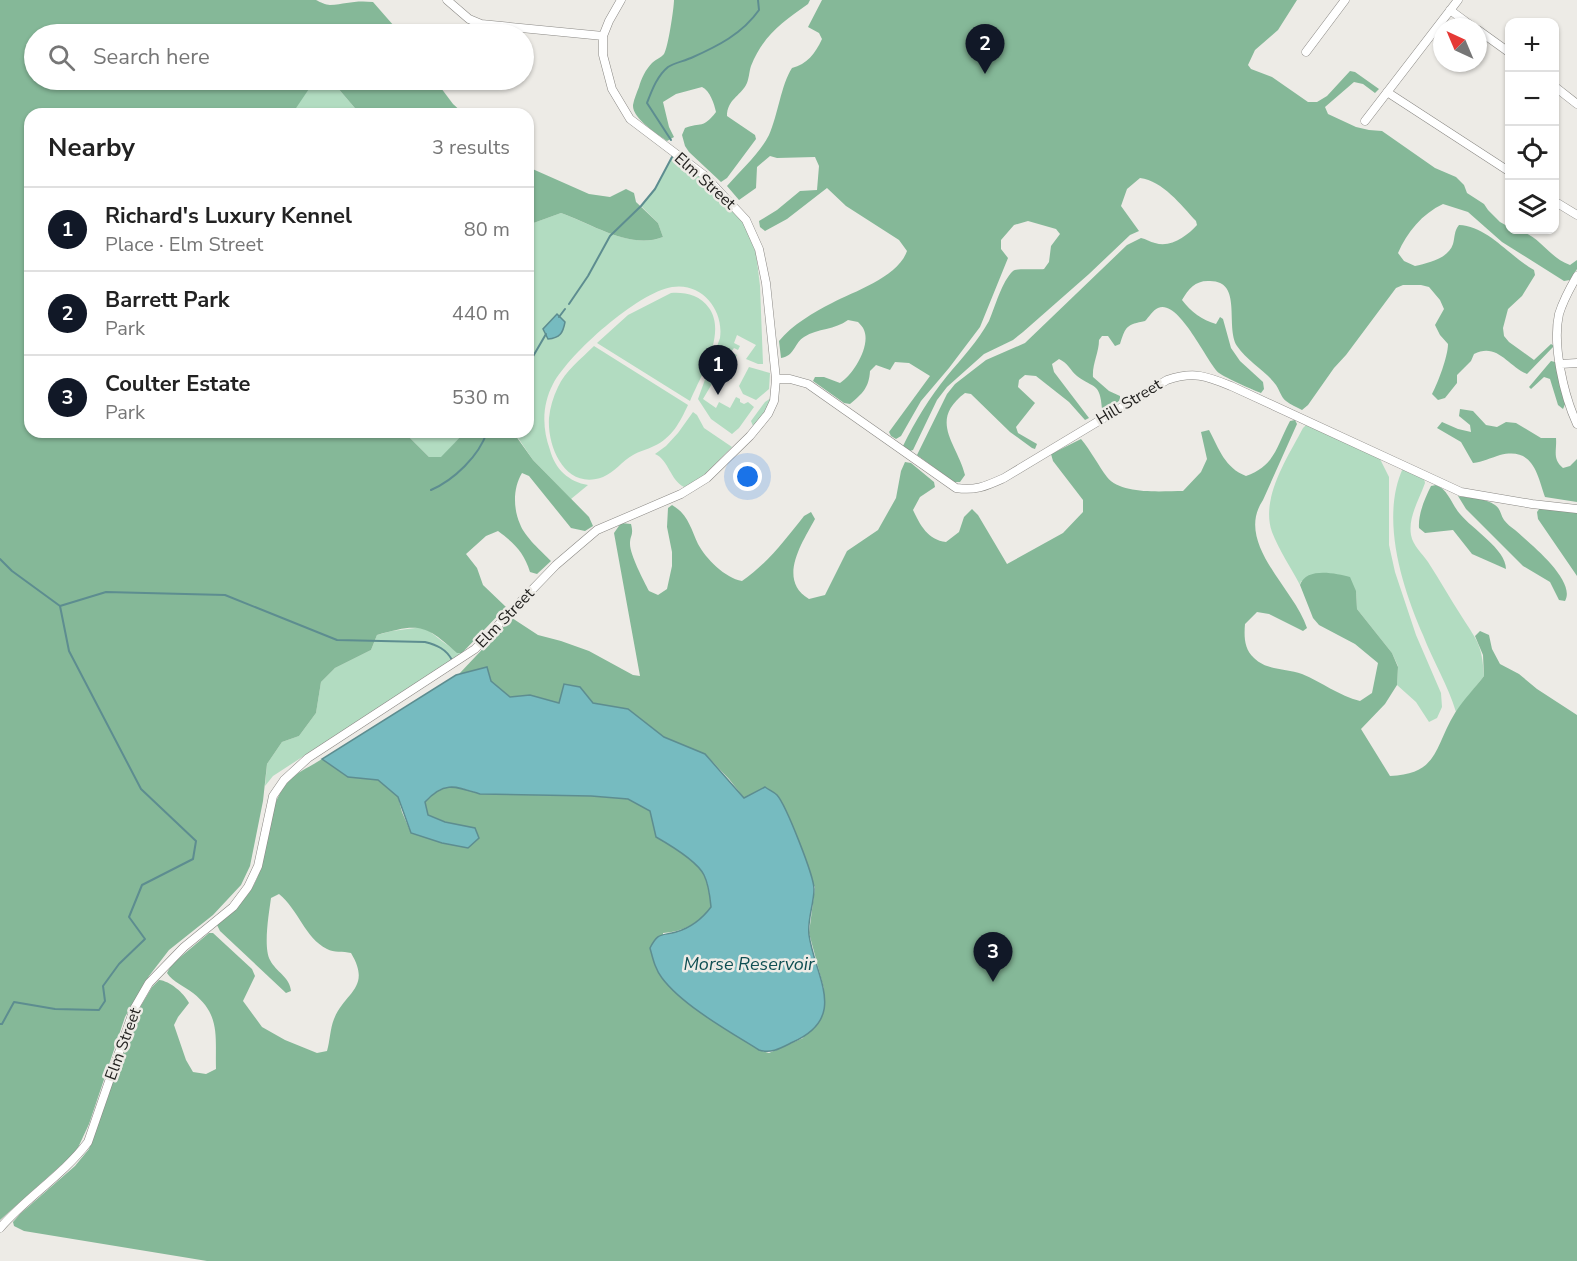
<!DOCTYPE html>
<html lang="en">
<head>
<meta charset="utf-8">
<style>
  :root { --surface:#fff; --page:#f2f2f2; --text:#222; --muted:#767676; --line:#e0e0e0; --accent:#111827 }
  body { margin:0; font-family:"Nunito Sans",sans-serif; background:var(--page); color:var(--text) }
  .controls { position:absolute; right:18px; top:18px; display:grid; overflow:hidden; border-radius:12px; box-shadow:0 2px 4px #0004 }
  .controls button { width:54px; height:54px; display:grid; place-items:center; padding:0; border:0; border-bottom:2px solid var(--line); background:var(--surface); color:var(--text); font:30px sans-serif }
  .compass { position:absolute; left:1433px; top:18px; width:54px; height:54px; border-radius:50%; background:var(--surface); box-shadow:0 2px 4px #0004; rotate:316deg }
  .you { position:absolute; left:748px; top:477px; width:21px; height:21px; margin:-15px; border:4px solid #fff; border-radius:50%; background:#1a73e8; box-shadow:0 0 0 9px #1a73e833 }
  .badge { display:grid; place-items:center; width:39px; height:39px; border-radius:50%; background:var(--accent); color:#fff; font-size:20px; font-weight:700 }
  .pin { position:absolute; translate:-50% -50px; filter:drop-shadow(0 2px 3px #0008) }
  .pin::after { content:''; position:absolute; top:32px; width:21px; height:18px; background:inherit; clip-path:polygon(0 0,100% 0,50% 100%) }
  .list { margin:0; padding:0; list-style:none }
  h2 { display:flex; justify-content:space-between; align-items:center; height:78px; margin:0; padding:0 24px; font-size:26px }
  h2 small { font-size:20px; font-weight:400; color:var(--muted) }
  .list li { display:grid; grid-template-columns:39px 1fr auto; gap:18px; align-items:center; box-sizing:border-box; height:84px; padding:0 24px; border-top:2px solid var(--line) }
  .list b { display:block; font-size:22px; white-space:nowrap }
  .list p { margin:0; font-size:20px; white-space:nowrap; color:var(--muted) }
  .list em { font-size:20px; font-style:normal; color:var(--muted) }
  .icon { flex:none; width:33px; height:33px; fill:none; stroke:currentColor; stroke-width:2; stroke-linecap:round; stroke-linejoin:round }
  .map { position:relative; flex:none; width:1577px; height:1261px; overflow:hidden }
  .search { position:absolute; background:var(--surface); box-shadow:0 2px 4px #0004; left:24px; top:24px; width:510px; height:66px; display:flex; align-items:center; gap:15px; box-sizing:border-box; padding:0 21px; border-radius:33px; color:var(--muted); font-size:22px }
  .panel { position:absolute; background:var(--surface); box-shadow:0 2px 4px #0004; left:24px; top:108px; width:510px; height:330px; border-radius:18px }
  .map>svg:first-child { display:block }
  .green { fill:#b2dcc1 }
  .forest { fill:#85b898 }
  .water { fill:#76bbc0; stroke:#5d8d90; stroke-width:1.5 }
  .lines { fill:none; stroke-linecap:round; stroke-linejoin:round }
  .stream { stroke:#5d8d90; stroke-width:2 }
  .minor-casing { stroke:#8a8884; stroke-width:9 }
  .minor { stroke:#fff; stroke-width:8 }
  .labels { text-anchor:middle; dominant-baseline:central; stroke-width:5; stroke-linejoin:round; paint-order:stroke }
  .street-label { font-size:16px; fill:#232220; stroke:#edebe6 }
  .water-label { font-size:18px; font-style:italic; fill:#0f4e52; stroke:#edebe6 }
</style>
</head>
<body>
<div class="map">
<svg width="1577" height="1261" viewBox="0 0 1577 1261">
  <rect width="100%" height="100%" fill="#edebe6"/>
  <path class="green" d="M 315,80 L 331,80 L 360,114 L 292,114 L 304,93 Z
    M 672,157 L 682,161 L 697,173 L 741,218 L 747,230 L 756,253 L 760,286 L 763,364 L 758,364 L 746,359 L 756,345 L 737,335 L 734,343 L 740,346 L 738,350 L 734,348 L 731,352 L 737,355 L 724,381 L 716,377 L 703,399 L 716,408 L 719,402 L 730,408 L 736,397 L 740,399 L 740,402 L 744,404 L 748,402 L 754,407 L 739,428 L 732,434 L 711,419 L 698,399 L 720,338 C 724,310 702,282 672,287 C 637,293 570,353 553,384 C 542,405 542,428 550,450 C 555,469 569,482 588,485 L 571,499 L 533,460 L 514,432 L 528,432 L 528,225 L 561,213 C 591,224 632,250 663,237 L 658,223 L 641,206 L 655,189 Z
    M 671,293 C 685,292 700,295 709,308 C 727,333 701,375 690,401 L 597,343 L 628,315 Z
    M 594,346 L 688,405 C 680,422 672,438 654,446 C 647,450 639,451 633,455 C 622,461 615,472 603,477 C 567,491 547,449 549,418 C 550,408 553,397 558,387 C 565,371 581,359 594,346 Z
    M 749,367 L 770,373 L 769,389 L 756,400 L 743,394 L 739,386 Z
    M 771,398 L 763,415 L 753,426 L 751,421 L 765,402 Z
    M 693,412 L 697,415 L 704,428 L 732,447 L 700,479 L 684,487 C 670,480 669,460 655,454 L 666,446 L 678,433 Z
    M 1306,425 L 1379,457 L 1389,477 L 1389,545 L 1395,572 L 1416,635 L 1441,693 L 1442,707 L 1437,718 L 1429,722 L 1416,702 L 1397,685 L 1398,666 L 1392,653 L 1357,609 L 1356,591 L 1301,581 L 1300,585 C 1291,568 1279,550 1272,532 C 1260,498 1288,457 1303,428 Z
    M 404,432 L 465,432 L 442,457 L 429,457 Z
    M 1403,468 L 1424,478 L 1425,483 C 1419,500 1408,517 1411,535 C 1413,546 1422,553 1428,562 C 1440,580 1450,599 1462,617 C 1478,642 1482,645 1484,676 L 1456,712 C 1448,685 1433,661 1423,635 C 1402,587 1380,518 1403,468 Z
    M 423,627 C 432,632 455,653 462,653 L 273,776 L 265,786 L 267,764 L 282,742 L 299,736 L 316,713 L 321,682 L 335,668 L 371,650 L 377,635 L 392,631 Z"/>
  <path class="forest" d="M 0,0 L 316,0 C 320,2 326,5 330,5 C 346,4 354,0 373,2 L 401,34 L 34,34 L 34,80 L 315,80 L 292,114 L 30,114 L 30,432 L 404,432 L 429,457 L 441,457 L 465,432 L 513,432 L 533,460 L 589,517 L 593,526 L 585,531 L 571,528 L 529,476 L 522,473 C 513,488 513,508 520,524 C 524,536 542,552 551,561 L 537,574 L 530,572 C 524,552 514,543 498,531 L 486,536 L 466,554 L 477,568 L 483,585 L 506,607 L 462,653 L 457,653 C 425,624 419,623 377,635 L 371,650 L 335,668 L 321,682 L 316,713 L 299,736 L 282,742 L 267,764 L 263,801 L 250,866 L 241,885 L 213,915 L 169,950 L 149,976 L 125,1017 L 89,1124 L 76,1152 L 0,1220 Z
    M 674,0 L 810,0 L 808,4 C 782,22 763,36 751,66 C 749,72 749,80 746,85 C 740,96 727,100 727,116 L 755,135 L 756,139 L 727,178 L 721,182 L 689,152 L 685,146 L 682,135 L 685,128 C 701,122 703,129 716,112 C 714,103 710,91 702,87 L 676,94 L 663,102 L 669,127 L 674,137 L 667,141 C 657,134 632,118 633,105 C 634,99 637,92 639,87 C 641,79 646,69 652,63 C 656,59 661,58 664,54 C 668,48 674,8 674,0 Z
    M 822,0 L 1297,0 L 1278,30 L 1255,50 L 1248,65 L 1251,69 L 1272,77 L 1308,102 L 1317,102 L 1327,96 L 1350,71 L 1355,72 L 1379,89 L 1375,93 L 1363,84 L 1354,82 L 1325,107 L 1328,114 L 1356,127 L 1369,130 L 1382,131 L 1435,168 L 1456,177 L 1464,185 L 1467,193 L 1484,204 L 1488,210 L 1500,222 L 1509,227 L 1510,230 C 1539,230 1545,256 1570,265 L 1577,260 L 1577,269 L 1570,280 L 1564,281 L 1502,242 L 1468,212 L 1443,204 C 1422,214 1407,232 1398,253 L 1404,261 L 1415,266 C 1428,263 1448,259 1453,244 C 1455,237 1454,231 1459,225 C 1488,226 1510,257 1534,270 L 1535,275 L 1522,296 L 1508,309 L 1503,328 L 1504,336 L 1509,342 L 1534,360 L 1551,344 L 1554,346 L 1527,374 C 1508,366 1497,342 1474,354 L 1471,361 L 1457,375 L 1457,383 L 1445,398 L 1438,400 L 1432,394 C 1438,383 1448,356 1448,344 L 1440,335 L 1435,325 L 1444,309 L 1440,300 L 1429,287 L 1421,285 L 1403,285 L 1396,288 L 1346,355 L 1334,368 L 1308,405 L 1302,410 C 1297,407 1291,405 1286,401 C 1281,397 1280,391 1276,385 C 1266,371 1247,361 1237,346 C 1225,326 1243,281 1210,281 C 1196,280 1189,288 1182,300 C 1191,312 1202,320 1216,324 L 1220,317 L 1223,319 L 1231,348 L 1240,361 L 1263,382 L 1264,389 L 1261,393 C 1253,390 1226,378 1219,373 C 1207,363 1179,298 1158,308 C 1153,310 1149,317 1145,321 C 1127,325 1126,325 1120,344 L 1115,346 L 1108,336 L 1102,336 L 1099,340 C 1099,353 1092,364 1093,377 L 1109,391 L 1120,396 L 1120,400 L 1108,410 L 1102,409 C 1100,382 1094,389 1077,376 C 1070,370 1068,363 1059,359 L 1052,364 L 1054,372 L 1089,418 L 1085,420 L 1069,402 L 1036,376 L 1025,375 L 1019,380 L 1018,387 L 1035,403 L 1016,427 L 1018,433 L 1037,444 L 1035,449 L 1032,448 L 1010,432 L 971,394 L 965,393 C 928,421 957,443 965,475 L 960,482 L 954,482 L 917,455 L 947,394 L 955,384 L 986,360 L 1025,343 L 1127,245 L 1141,238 C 1146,239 1150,242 1155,243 C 1171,248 1187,236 1197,225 L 1196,221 C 1181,205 1163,181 1140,178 L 1127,189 L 1121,206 L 1139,231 L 1130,235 L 1089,274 L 1023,332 L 1013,340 L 984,354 L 947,387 L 937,400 L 913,450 L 910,451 L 903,446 C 915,421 930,397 947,376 C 962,358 978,341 989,321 C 995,307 1002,281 1013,271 C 1016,268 1036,270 1044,269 L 1049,262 L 1051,246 L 1060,234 L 1056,229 L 1028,221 L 1014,225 L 1001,240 L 1001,249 L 1008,258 L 980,327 L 949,368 L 921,401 L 901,436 L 896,439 L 891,436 L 889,432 L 930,376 L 909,363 L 895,362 L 890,370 L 876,365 L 870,371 C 869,388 862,394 850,404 L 844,403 L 813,381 L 815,377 L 824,377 L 840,383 C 853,375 871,346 864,330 C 863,327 860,324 858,322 L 848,320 C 835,330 818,328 804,337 C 794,343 795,356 781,358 L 779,341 C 792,325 814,312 832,303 C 855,291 898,277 907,251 L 899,240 L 846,206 L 827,188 L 787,219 L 765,231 L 760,227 L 759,221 L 777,210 L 800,191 L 817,190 L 819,166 L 815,157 L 777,158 L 770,156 L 757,167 L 756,188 L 739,200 L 727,186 C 741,170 760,153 769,135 C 778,115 781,85 792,68 C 807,64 815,54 822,39 L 819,33 L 808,27 Z
    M 331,80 L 435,80 L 453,104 L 464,114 L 360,114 Z
    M 528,167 L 589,194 L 610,197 L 626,189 L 634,193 L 636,202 L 658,223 L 663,237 C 631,250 592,224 561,213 L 528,225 Z
    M 1551,361 L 1555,362 L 1561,390 L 1566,402 L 1563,409 L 1558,405 L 1550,379 L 1544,377 L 1531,389 L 1529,387 Z
    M 1460,409 L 1473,411 L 1486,425 L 1497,427 L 1506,422 L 1516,423 L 1541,438 L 1556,438 C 1557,451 1552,459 1563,468 L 1570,466 L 1577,459 L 1577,502 L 1545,497 C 1537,473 1533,447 1500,455 C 1490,458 1483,462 1473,463 L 1461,442 L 1437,428 L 1442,422 L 1458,429 L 1471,432 L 1470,425 L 1459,416 Z
    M 1295,420 L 1297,424 L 1263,500 C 1234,543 1294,588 1307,628 L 1303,631 L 1269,614 L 1257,612 L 1245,624 C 1244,636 1244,649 1254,658 C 1267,671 1286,668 1302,674 C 1322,682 1339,696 1360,701 L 1372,693 L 1378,663 L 1355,644 L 1319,625 L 1313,618 L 1300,585 C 1306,567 1335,573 1350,577 L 1356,591 L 1357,609 L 1392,653 L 1398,667 L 1397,685 L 1385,704 L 1361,729 L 1390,776 C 1439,774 1434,747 1455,713 C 1463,700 1475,688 1484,676 L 1483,655 L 1475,636 L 1480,631 L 1489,635 L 1492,649 L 1500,664 L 1519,674 L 1537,689 L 1577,715 L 1577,1261 L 207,1261 L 24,1231 L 14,1226 L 13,1222 L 20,1214 L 75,1166 L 89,1149 L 136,1014 L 152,987 L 159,980 C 170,981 184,993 189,1003 L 178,1017 L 174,1025 L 186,1060 L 193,1072 L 206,1074 L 216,1069 C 215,1037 221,1015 193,993 C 184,986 173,982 167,973 L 171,965 L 209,933 L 213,933 L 252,969 L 255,976 L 243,1001 L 262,1027 L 285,1040 L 317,1053 L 327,1051 C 330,1041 330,1029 334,1019 C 345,992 372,988 351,953 C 343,951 334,953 327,949 C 305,938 298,909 279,894 L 271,898 C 269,913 263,947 270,960 C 276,972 290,977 291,991 L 286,993 L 220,931 L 217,925 C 229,913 243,903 252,888 C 272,856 262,811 288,782 C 298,771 310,767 322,759 L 348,777 L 378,780 L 398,797 L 402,812 L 411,833 L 474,829 L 445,822 L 428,815 L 425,802 C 445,780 454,786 480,794 L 591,796 L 629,799 L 650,811 L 656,837 C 670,845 697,861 704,875 C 709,885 710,897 711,907 C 699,923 683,932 663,933 L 662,978 L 684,1000 L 759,1050 L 769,1053 L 803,1038 L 824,989 L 809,933 L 815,887 L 729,779 L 705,754 L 664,737 L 628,709 L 593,703 L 580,687 L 559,703 L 530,695 L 510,697 L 491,681 L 487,668 L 459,674 L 512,618 L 538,635 L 561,641 L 589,651 L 633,675 L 640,676 L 614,533 L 621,523 L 631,524 C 634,536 630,534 630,544 C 630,555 644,581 649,591 L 658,595 L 667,589 L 672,566 L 672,552 L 667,527 L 668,508 L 672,505 C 688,514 691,529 698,544 C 706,559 725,578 742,581 C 767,564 785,540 804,516 L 811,512 L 815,519 C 802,543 777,580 809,599 L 825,595 L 847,551 L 878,530 L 896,498 L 901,471 L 905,462 L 911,463 L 934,482 L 935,487 L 920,497 L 913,510 C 920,525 928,540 946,542 L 959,532 L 964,517 L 972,509 L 978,515 L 1007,564 L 1063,533 L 1083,512 L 1083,500 L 1053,461 L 1051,454 L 1081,439 C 1091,451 1098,465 1107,477 C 1121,495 1161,491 1183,491 L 1201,472 L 1207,459 L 1201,432 L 1209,430 C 1219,449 1225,468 1246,476 C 1275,466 1276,447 1290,421 Z
    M 1436,485 C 1448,489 1452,505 1460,514 C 1472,529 1506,549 1506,569 L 1472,554 L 1453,530 L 1425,533 L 1419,528 C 1418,514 1425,498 1431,486 Z
    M 1458,496 C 1469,498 1486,498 1495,505 C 1501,509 1500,514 1504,520 C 1507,524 1511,527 1515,530 C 1527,541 1577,580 1565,601 L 1559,600 L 1550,582 L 1523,566 L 1466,509 Z
    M 1540,508 L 1577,513 L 1577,576 L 1538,519 L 1537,512 Z"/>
  <path class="water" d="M 557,314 L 565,322 C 563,333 560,338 548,339 L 543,329 Z
    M 487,667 L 491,681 L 510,697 L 530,695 L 559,703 L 564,684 L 580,687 L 593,703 L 628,709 L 664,737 L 705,754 L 744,798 L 765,787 C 769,790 774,792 777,795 C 786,805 814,876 814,889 C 814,904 807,920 809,935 C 815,977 849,1017 793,1042 C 781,1048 772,1054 759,1050 C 730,1032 682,1005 662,978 C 655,969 653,959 650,948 C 658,932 661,936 676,932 C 690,928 702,919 711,907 C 710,897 709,885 704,875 C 697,861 670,845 656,837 L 650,811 L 628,799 L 591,796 L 480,794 C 455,786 444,781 425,802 L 428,815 L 445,822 L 475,828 L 479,838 L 468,848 L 442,843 L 411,833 L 398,797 L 378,780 L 348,777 L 322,759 L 456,675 Z"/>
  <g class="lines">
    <path class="stream" d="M 671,140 L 647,103 C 652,90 657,76 668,67 C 674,63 684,61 691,58 C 718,46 742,34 759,10 L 758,0
      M 569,304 L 588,276 L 610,236 L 641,206 L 655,189 L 672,157
      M 559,317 L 565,309
      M 528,365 L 546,334
      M 431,490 C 454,480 479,456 487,432
      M 0,559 L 12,571 L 60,606 L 69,651 L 141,789 L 196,841 L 193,859 L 142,885 L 129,917 L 145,939 L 119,964 L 103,986 L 105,1001 L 99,1010 L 55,1009 L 14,1002 L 2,1024 L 0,1024
      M 60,606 L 106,592 L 225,595 L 337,640 L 425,642 C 437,645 446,649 452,660"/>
    <g class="minor-casing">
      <path id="minor" d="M 447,0 L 469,19 L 481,24 L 603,36
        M 1450,10 L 1473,27
        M 1478,30 L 1510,53
        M 1306,52 L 1345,0
        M 1554,86 L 1577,104
        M 1387,92 L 1510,172
        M 1365,121 L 1458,0
        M 1554,201 L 1577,215
        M 1577,276 C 1570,288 1563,301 1559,314 C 1552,345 1564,396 1577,424
        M 1561,364 L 1577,363
        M 776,379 L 790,379 L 808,384 L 956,488 C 976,491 986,486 1004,478 L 1167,380 C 1194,371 1206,376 1231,386 L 1461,492 L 1532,504 L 1577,509
        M 0,1228 C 27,1197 63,1175 88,1142 L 134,1009 L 149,983 L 184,947 L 233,907 L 248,887 L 258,866 L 273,796 L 284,780 L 308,758 L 475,649 L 556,565 L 597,530 L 681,494 L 707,478 L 750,436 L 768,414 L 774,401 L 776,379 L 766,283 L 759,249 L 746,220 L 704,175 L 630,119 L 612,89 L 603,55 L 603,36 L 609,21 L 621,0"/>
    </g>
    <use href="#minor" class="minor"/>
  </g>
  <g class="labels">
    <g class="street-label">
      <text transform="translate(705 181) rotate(42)">Elm Street</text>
      <text transform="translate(1129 402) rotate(-31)">Hill Street</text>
      <text transform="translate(505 618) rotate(-46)">Elm Street</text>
      <text transform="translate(123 1044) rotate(-70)">Elm Street</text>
    </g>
    <g class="water-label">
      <text x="749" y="964">Morse Reservoir</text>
    </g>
  </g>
</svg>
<div class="controls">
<button>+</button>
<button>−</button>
<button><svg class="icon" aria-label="locate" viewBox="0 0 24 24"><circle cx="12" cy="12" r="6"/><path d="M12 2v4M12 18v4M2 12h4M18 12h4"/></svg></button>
<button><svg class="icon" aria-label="layers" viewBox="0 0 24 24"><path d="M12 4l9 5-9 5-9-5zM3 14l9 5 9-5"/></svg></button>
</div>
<svg class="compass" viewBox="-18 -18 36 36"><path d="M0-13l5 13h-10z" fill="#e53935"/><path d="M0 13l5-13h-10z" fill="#767676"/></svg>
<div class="you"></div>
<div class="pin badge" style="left:718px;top:395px">1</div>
<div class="pin badge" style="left:985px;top:74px">2</div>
<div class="pin badge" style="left:993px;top:982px">3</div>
<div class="search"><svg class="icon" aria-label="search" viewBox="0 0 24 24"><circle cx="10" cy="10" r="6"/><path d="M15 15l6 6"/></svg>Search here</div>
<section class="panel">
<h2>Nearby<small>3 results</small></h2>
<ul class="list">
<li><span class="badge">1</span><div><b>Richard's Luxury Kennel</b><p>Place · Elm Street</p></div><em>80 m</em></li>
<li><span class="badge">2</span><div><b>Barrett Park</b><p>Park</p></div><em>440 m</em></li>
<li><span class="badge">3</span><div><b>Coulter Estate</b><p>Park</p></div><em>530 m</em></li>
</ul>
</section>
</div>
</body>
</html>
